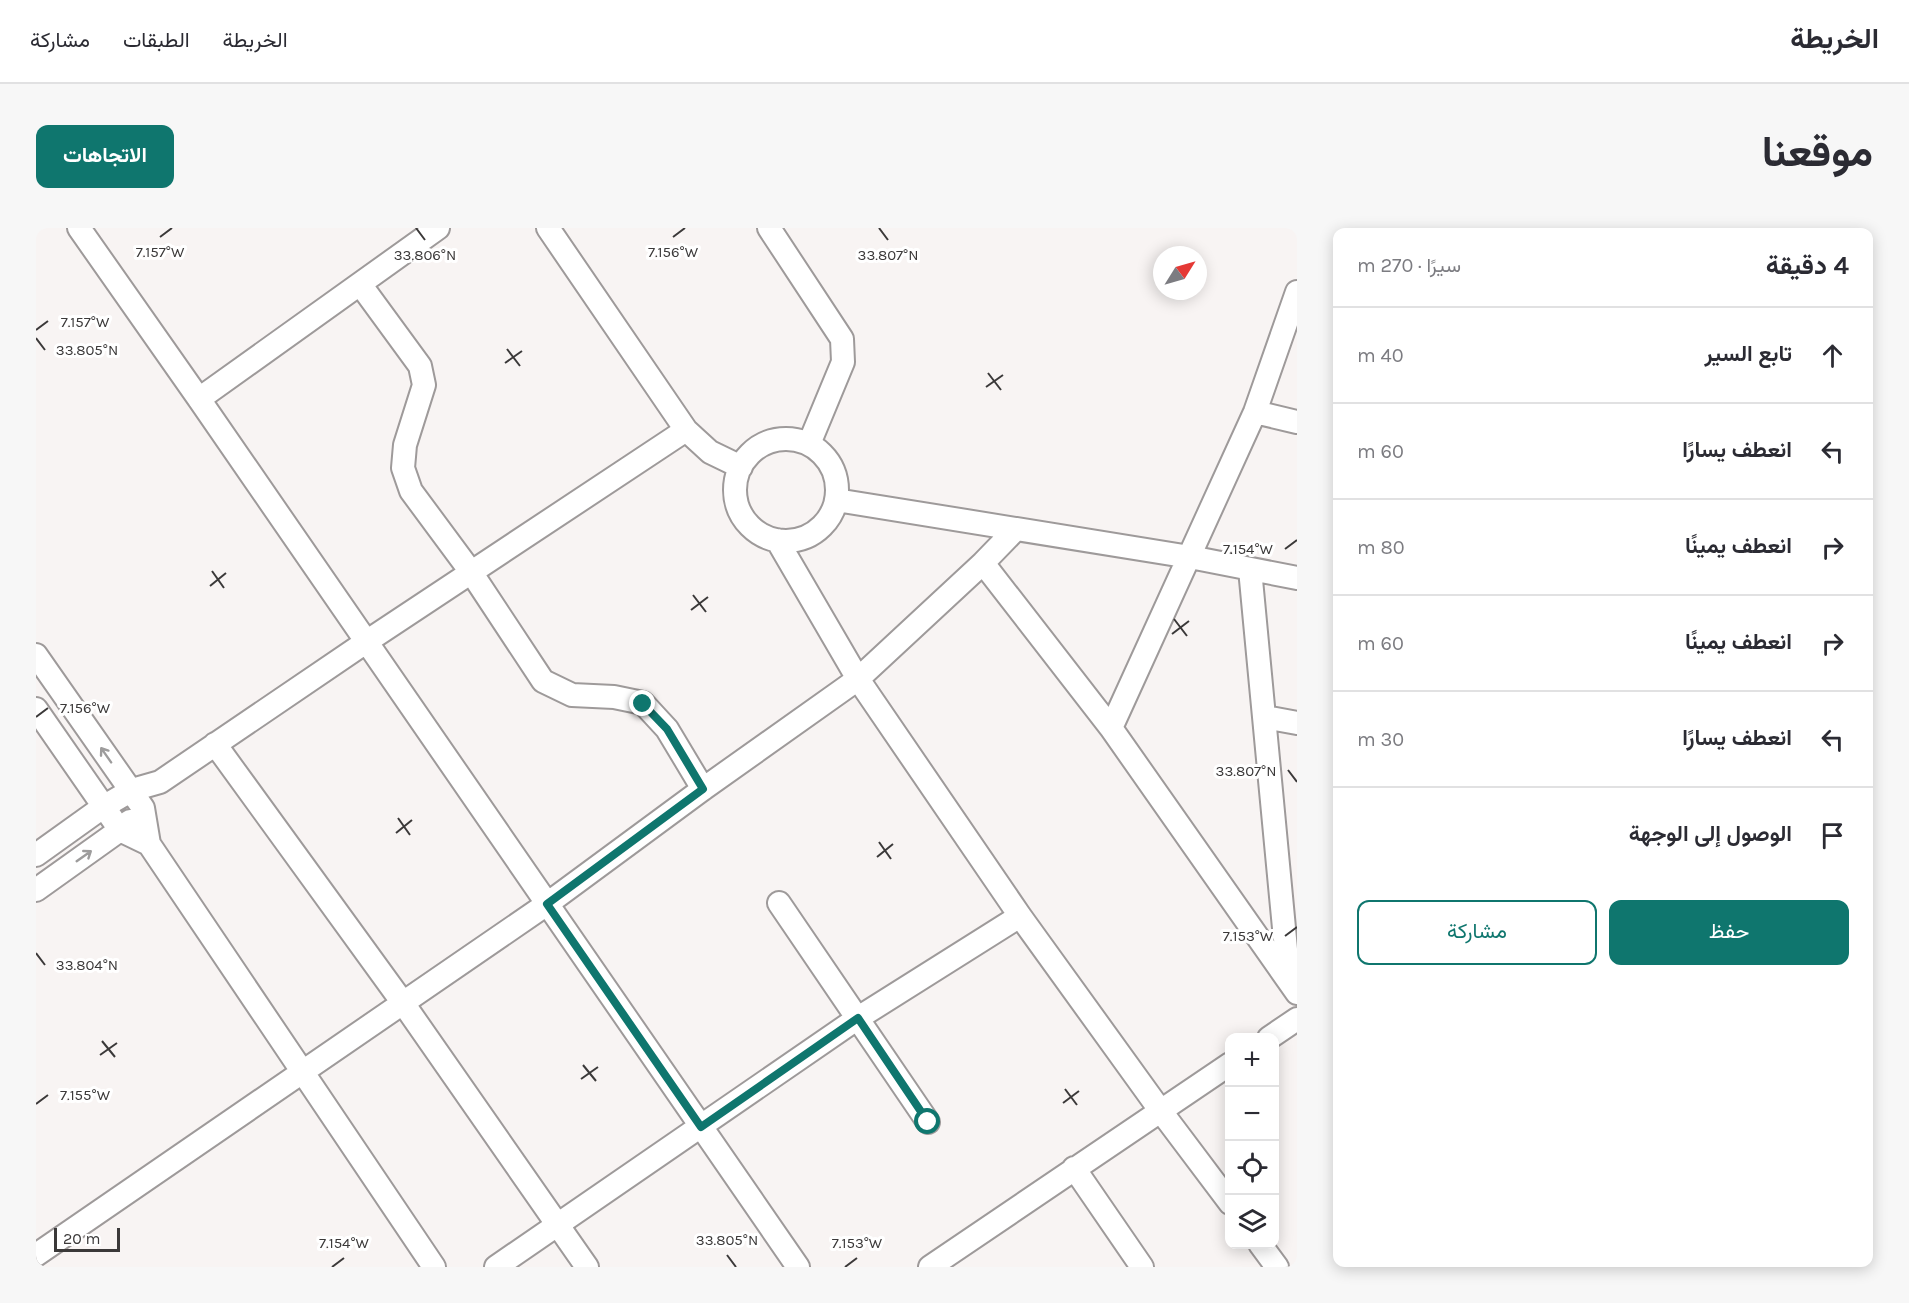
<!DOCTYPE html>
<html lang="ar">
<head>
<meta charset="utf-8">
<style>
  :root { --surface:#fff; --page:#f7f7f7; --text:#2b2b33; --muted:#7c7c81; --line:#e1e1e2; --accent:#0f766e }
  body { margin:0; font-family:Karla,Vazirmatn,sans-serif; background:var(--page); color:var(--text); direction:rtl }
  .controls { position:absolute; right:18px; bottom:18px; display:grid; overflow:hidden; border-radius:12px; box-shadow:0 3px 15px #0003 }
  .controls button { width:54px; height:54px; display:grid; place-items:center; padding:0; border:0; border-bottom:2px solid var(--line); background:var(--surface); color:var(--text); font:30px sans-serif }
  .compass { position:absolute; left:1117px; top:18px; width:54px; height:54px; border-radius:50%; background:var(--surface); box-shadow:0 3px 15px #0003; rotate:53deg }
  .scale { position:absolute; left:18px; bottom:15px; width:66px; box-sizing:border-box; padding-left:6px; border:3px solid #3b3939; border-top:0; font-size:16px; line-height:21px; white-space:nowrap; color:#3b3939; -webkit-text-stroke:4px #fff; paint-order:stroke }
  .stop { position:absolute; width:18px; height:18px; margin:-14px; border:4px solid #0f766e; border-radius:50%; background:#fff }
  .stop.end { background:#0f766e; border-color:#fff; box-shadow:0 2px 6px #0008 }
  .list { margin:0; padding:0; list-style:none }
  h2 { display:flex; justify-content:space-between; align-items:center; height:78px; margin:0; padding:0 24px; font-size:26px }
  h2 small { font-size:20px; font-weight:400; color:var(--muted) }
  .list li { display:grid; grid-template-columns:39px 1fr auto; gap:18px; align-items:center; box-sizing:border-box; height:96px; padding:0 24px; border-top:2px solid var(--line) }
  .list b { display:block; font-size:22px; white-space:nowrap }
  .list em { font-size:20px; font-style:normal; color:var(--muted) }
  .actions { display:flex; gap:12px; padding:18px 24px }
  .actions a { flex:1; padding:14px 0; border:2px solid var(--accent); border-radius:12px; text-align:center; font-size:21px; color:var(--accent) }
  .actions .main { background:var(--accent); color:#fff }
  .icon { flex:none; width:33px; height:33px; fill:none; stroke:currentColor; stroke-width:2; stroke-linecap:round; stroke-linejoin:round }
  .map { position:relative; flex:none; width:1261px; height:1039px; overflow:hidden; direction:ltr; border-radius:12px }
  header { display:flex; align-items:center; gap:36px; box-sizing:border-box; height:84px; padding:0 30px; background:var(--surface); border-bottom:2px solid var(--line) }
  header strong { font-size:28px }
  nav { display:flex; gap:33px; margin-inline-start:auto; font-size:21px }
  .intro { display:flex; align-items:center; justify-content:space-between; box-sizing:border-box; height:144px; padding:0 36px }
  h1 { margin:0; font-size:42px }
  .button { padding:15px 27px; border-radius:12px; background:var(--accent); color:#fff; font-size:21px; font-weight:700 }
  main { display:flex; gap:36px; padding:0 36px }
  aside { flex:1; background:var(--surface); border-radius:12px; box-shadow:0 3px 15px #0003 }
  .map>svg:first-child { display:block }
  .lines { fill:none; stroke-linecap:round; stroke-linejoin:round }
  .minor-casing { stroke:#9e9a9a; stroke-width:26 }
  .minor { stroke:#fff; stroke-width:22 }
  .oneway { stroke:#9d9c9c }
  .route { stroke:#0f766e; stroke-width:8 }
  .ticks { fill:none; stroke:#3b3939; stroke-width:2 }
  .ticks-label { font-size:15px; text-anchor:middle; fill:#3b3939; stroke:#fff; stroke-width:6; stroke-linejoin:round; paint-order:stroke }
</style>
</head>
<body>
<header>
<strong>الخريطة</strong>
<nav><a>الخريطة</a><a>الطبقات</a><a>مشاركة</a></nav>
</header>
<div class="intro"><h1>موقعنا</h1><a class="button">الاتجاهات</a></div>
<main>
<aside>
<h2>4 دقيقة<small>سيرًا · 270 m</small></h2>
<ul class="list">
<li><svg class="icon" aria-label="ahead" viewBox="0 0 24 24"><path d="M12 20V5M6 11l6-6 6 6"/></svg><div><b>تابع السير</b></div><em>40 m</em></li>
<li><svg class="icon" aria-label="left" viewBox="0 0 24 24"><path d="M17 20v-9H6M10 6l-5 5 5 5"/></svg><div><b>انعطف يسارًا</b></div><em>60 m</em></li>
<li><svg class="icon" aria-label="right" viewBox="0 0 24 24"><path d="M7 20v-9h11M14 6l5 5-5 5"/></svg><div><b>انعطف يمينًا</b></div><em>80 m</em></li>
<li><svg class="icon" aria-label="right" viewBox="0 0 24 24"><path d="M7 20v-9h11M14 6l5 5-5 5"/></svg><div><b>انعطف يمينًا</b></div><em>60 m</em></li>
<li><svg class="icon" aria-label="left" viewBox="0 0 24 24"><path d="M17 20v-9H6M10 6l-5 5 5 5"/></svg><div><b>انعطف يسارًا</b></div><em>30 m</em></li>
<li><svg class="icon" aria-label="arrive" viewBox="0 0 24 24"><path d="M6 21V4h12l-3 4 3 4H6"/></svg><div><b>الوصول إلى الوجهة</b></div></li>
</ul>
<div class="actions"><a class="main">حفظ</a><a>مشاركة</a></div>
</aside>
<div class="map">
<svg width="1261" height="1039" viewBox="0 0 1261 1039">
  <rect width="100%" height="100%" fill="#f8f4f3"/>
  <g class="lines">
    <g class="minor-casing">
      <path id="minor" d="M 43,0 L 163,171 L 762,1039
        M 733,0 L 806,111 L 807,134 L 773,216
        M 324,56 L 384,138 L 388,157 L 369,217 L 367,240 L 375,263 L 435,344 L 507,453 L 536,467 L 578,469 L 607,475 L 631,501 L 667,561
        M 163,171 L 402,0
        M 1219,184 L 1261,194
        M 650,202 L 674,224 L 705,239
        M699 262a51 51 0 1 1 102 0a51 51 0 1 1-102 0Z
        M 800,272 L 1154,329 L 1261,350
        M 741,312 L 822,451 L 984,688 L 1124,882 L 1194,975
        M 947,335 L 1075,500 L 1261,765
        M 1214,341 L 1253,753
        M 0,427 L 107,580 L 113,616 L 398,1039
        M 0,481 L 84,602 L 113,616
        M 1229,489 L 1261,495
        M 1075,500 L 1219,184 L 1261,64
        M 179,516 L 367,775 L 551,1039
        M 0,627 L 67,579 L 96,562 L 124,554 L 330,414 L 650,202 L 512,0
        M 0,662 L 84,602 L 94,593
        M 743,675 L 892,894
        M 1233,810 L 1261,791
        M 1038,940 L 1106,1039
        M 1224,1016 L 1241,1039
        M 0,1027 L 511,676 L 667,561 L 822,451 L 947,335 L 979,302
        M 460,1039 L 822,790 L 984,688
        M 894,1039 L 1194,836"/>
    </g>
    <use href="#minor" class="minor"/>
  </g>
  <defs><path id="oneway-shaft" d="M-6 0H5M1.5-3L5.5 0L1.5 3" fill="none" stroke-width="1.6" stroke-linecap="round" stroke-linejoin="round" transform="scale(1.5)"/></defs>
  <g class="oneway">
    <use href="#oneway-shaft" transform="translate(70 527) rotate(-125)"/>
    <use href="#oneway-shaft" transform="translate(48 628) rotate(-35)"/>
  </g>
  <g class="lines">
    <path class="route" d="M 607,476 L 631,501 L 667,561 L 511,676 L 665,899 L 822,790 L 892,894"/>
  </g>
  <path class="ticks" d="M 380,0 L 389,12M 843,0 L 852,12M 124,9 L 136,0M 637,9 L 649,0M 0,102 L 12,93M 0,110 L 9,122M 471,121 L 484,138M 469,135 L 486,123M 952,145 L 965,162M 950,159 L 967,147M 1249,321 L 1261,312M 176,343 L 188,360M 174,358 L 190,345M 657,367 L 670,384M 655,382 L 672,369M 1138,391 L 1151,408M 1136,406 L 1153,393M 0,489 L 12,480M 1252,542 L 1261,554M 362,590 L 374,607M 360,605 L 376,592M 843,614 L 855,631M 841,629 L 857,616M 1249,708 L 1261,699M 0,725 L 9,737M 66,813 L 79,829M 64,827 L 81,815M 547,837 L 560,853M 545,851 L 562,839M 1029,861 L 1041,877M 1027,875 L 1043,863M 0,876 L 12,867M 691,1027 L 700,1039M 296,1039 L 308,1030M 809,1039 L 821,1030"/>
  <g class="ticks-label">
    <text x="124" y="29">7.157°W</text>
    <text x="637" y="29">7.156°W</text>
    <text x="389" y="32">33.806°N</text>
    <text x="852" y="32">33.807°N</text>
    <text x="49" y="99">7.157°W</text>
    <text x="51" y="127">33.805°N</text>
    <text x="1212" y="326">7.154°W</text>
    <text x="49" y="485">7.156°W</text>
    <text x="1210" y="548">33.807°N</text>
    <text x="1212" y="713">7.153°W</text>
    <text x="51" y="742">33.804°N</text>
    <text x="49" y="872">7.155°W</text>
    <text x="691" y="1017">33.805°N</text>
    <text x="308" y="1020">7.154°W</text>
    <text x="821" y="1020">7.153°W</text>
  </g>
</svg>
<div class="controls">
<button>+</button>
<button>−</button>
<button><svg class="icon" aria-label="locate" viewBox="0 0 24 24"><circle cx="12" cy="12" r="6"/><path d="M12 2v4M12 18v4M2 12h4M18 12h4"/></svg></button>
<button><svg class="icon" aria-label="layers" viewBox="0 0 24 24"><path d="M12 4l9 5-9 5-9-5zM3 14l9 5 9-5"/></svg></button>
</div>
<svg class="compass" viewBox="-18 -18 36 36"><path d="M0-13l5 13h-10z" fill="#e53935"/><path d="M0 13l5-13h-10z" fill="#7c7c81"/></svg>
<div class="scale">20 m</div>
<div class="stop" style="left:892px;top:894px"></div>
<div class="stop end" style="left:607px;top:476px"></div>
</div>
</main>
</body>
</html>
